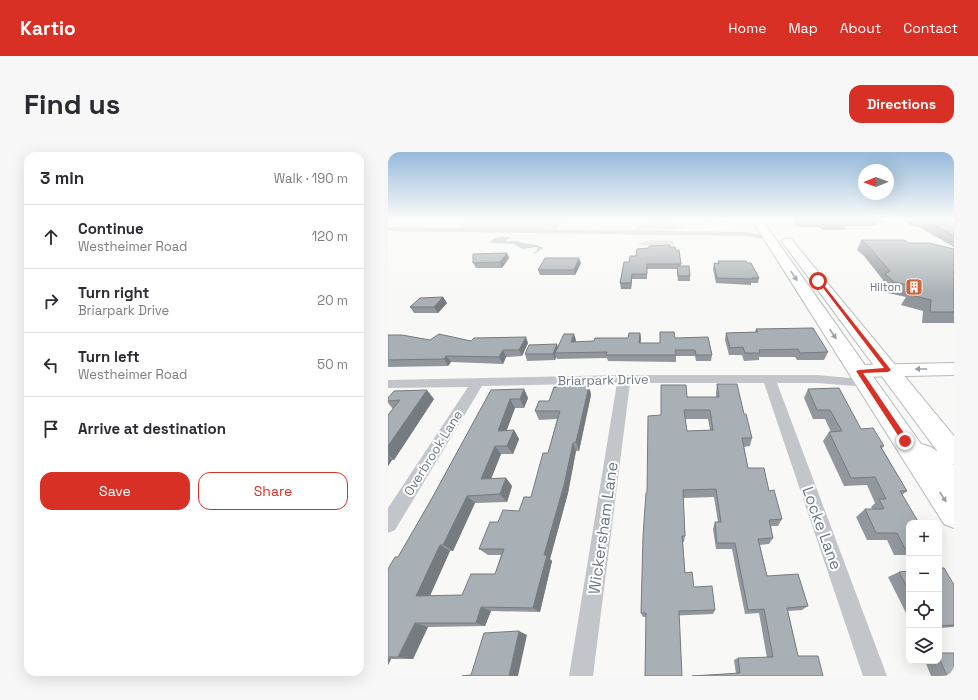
<!DOCTYPE html>
<html lang="en">
<head>
<meta charset="utf-8">
<style>
  :root { --surface:#fff; --page:#f7f7f7; --text:#2b2b33; --muted:#7c7c81; --line:#e1e1e2; --accent:#d93025 }
  body { margin:0; font-family:"Space Grotesk",sans-serif; background:var(--page); color:var(--text) }
  .controls { position:absolute; right:12px; bottom:12px; display:grid; overflow:hidden; border-radius:8px; box-shadow:0 4px 16px #0002 }
  .controls button { width:36px; height:36px; display:grid; place-items:center; padding:0; border:0; border-bottom:1px solid var(--line); background:var(--surface); color:var(--text); font:20px sans-serif }
  .compass { position:absolute; left:470px; top:12px; width:36px; height:36px; border-radius:50%; background:var(--surface); box-shadow:0 4px 16px #0002; rotate:269deg }
  .stop { position:absolute; width:12px; height:12px; margin:-9px; border:3px solid #d93025; border-radius:50%; background:#fff }
  .stop.end { background:#d93025; border-color:#fff; box-shadow:0 1px 4px #0008 }
  .list { margin:0; padding:0; list-style:none }
  h2 { display:flex; justify-content:space-between; align-items:center; height:52px; margin:0; padding:0 16px; font-size:17px }
  h2 small { font-size:13px; font-weight:400; color:var(--muted) }
  .list li { display:grid; grid-template-columns:26px 1fr auto; gap:12px; align-items:center; box-sizing:border-box; height:64px; padding:0 16px; border-top:1px solid var(--line) }
  .list b { display:block; font-size:15px; white-space:nowrap }
  .list p { margin:0; font-size:13px; white-space:nowrap; color:var(--muted) }
  .list em { font-size:13px; font-style:normal; color:var(--muted) }
  .actions { display:flex; gap:8px; padding:12px 16px }
  .actions a { flex:1; padding:9px 0; border:1px solid var(--accent); border-radius:12px; text-align:center; font-size:14px; color:var(--accent) }
  .actions .main { background:var(--accent); color:#fff }
  .icon { flex:none; width:22px; height:22px; fill:none; stroke:currentColor; stroke-width:2; stroke-linecap:round; stroke-linejoin:round }
  .map { position:relative; flex:none; width:566px; height:524px; overflow:hidden; border-radius:12px }
  header { display:flex; align-items:center; gap:24px; box-sizing:border-box; height:56px; padding:0 20px; background:var(--accent); color:#fff }
  header strong { font-size:19px }
  nav { display:flex; gap:22px; margin-inline-start:auto; font-size:14px }
  .intro { display:flex; align-items:center; justify-content:space-between; box-sizing:border-box; height:96px; padding:0 24px }
  h1 { margin:0; font-size:28px }
  .button { padding:10px 18px; border-radius:12px; background:var(--accent); color:#fff; font-size:14px; font-weight:700 }
  main { display:flex; gap:24px; padding:0 24px }
  aside { flex:1; background:var(--surface); border-radius:12px; box-shadow:0 4px 16px #0002 }
  .map>svg:first-child { display:block }
  .green { fill:#d9ded7 }
  .water { fill:#bbc4c8 }
  .lines { fill:none; stroke-linecap:round; stroke-linejoin:round }
  .secondary-casing { stroke:#b5b9bd; stroke-width:2 }
  .primary-casing { stroke:#b6b9bd; stroke-width:2 }
  .street { fill:#c2c5c9; fill-rule:evenodd }
  .secondary { fill:#fff; fill-rule:evenodd }
  .primary { fill:#fff; fill-rule:evenodd }
  .wall { fill:#91979c; fill-rule:evenodd }
  .shaded-wall { fill:#767b7f }
  .building { fill:#a9b0b5; stroke:#767b7f; fill-rule:evenodd }
  .oneway { fill:#97a0a8 }
  .route { fill:#d93025 }
  .labels { text-anchor:middle; dominant-baseline:central; stroke-width:4; stroke-linejoin:round; paint-order:stroke }
  .far-poi-label { font-size:11px; fill:#6a7783; stroke:#fff; text-anchor:end }
  .street-label { font-size:13px; fill:#6a7783; stroke:#fff }
  .near-street-label { font-size:16px; fill:#6a7783; stroke:#fff }
</style>
</head>
<body>
<header>
<strong>Kartio</strong>
<nav><a>Home</a><a>Map</a><a>About</a><a>Contact</a></nav>
</header>
<div class="intro"><h1>Find us</h1><a class="button">Directions</a></div>
<main>
<aside>
<h2>3 min<small>Walk · 190 m</small></h2>
<ul class="list">
<li><svg class="icon" aria-label="ahead" viewBox="0 0 24 24"><path d="M12 20V5M6 11l6-6 6 6"/></svg><div><b>Continue</b><p>Westheimer Road</p></div><em>120 m</em></li>
<li><svg class="icon" aria-label="right" viewBox="0 0 24 24"><path d="M7 20v-9h11M14 6l5 5-5 5"/></svg><div><b>Turn right</b><p>Briarpark Drive</p></div><em>20 m</em></li>
<li><svg class="icon" aria-label="left" viewBox="0 0 24 24"><path d="M17 20v-9H6M10 6l-5 5 5 5"/></svg><div><b>Turn left</b><p>Westheimer Road</p></div><em>50 m</em></li>
<li><svg class="icon" aria-label="arrive" viewBox="0 0 24 24"><path d="M6 21V4h12l-3 4 3 4H6"/></svg><div><b>Arrive at destination</b></div></li>
</ul>
<div class="actions"><a class="main">Save</a><a>Share</a></div>
</aside>
<div class="map">
<svg width="566" height="524" viewBox="0 0 566 524">
  <rect width="100%" height="100%" fill="#f8f8f6"/>
  <path class="green" d="M 80,68 L 176,68 L 168,78 L 71,76 Z
    M 267,70 C 277,71 289,70 295,78 L 246,79 C 250,72 259,71 267,70 Z
    M 276,88 L 285,89 L 286,93 C 282,95 256,95 250,92 C 256,87 268,89 276,88 Z"/>
  <path class="water" d="M 114,85 L 122,85 L 118,89 L 130,89 C 135,93 147,90 155,96 L 148,101 L 145,101 L 149,99 L 149,95 L 134,97 L 126,92 L 101,91 L 106,86 Z"/>
  <g class="lines">
    <g class="secondary-casing">
      <path id="secondary" d="M 566,211 L 566,223 L 471,225 L 465,223 L 462,219 L 465,215 L 471,213 Z"/>
    </g>
    <g class="primary-casing">
      <path id="primary" d="M 364,68 L 374,68 L 533,292 L 543,295 L 550,300 L 395,91 L 394,89 L 395,87 L 403,87 L 566,284 L 566,312 L 565,312 L 566,313 L 566,376 L 556,372 Z"/>
    </g>
    <path class="street" d="M 0,75 L 359,80 L 381,84 L 384,86 L 381,88 L 359,84 L 0,79 Z
      M 236,223 L 429,223 L 484,228 L 485,231 L 484,234 L 479,235 L 429,231 L 389,231 L 499,524 L 475,524 L 376,231 L 242,231 L 205,524 L 181,524 L 229,231 L 94,234 L 7,378 L 0,381 L 0,356 L 80,235 L 0,236 L 0,228 Z"/>
    <use href="#secondary" class="secondary"/>
    <use href="#primary" class="primary"/>
  </g>
  <path class="wall" d="M 330,68 L 341,68 L 341,71 Z
    M 403,68 L 499,68 L 483,74 L 458,74 L 457,78 L 435,78 L 431,75 L 410,75 Z
    M 514,68 L 566,68 L 566,95 L 531,75 L 524,74 Z
    M 473,88 L 521,91 L 566,97 L 566,120 L 565,121 L 566,121 L 566,171 L 534,171 L 535,159 L 513,153 L 518,145 L 500,141 L 492,133 L 495,128 L 476,104 L 469,98 Z
    M 282,95 L 288,98 L 291,98 L 293,114 L 302,124 L 302,129 L 290,129 L 289,117 L 259,117 L 259,127 L 244,127 L 243,137 L 233,137 L 232,131 L 241,110 L 248,104 Z
    M 119,101 L 121,106 L 114,116 L 88,116 L 85,111 Z
    M 330,109 L 359,111 L 371,126 L 370,131 L 363,131 L 363,133 L 328,131 L 325,117 L 326,111 L 330,112 Z
    M 193,111 L 187,123 L 152,123 L 150,118 Z
    M 55,145 L 59,151 L 50,161 L 26,161 L 22,155 Z
    M 368,177 L 440,200 L 436,208 L 409,208 L 407,205 L 371,205 L 371,208 L 356,209 L 354,203 L 341,203 L 337,188 L 338,181 L 367,180 Z
    M 252,181 L 253,187 L 252,191 L 272,191 L 287,186 L 324,203 L 323,209 L 308,209 L 307,204 L 288,204 L 288,210 L 220,209 L 219,206 L 169,207 L 168,205 L 167,208 L 139,209 L 137,202 L 170,195 L 188,188 L 187,190 L 206,189 L 240,186 Z
    M 0,183 L 42,188 L 140,191 L 134,204 L 118,205 L 115,212 L 63,210 L 60,214 L 0,215 Z
    M 329,232 L 356,262 L 364,286 L 362,294 L 356,295 L 360,316 L 381,339 L 394,367 L 390,374 L 383,374 L 385,386 L 381,392 L 372,393 L 379,424 L 420,454 L 414,458 L 400,459 L 410,504 L 435,524 L 348,522 L 346,508 L 350,506 L 379,506 L 371,461 L 357,462 L 344,397 L 328,397 L 325,377 L 327,370 L 330,370 L 326,345 L 295,346 L 297,384 L 296,390 L 295,390 L 297,421 L 306,435 L 327,458 L 325,462 L 255,465 L 253,461 L 259,341 L 273,263 L 299,245 L 328,245 L 328,241 ZM 297,267 L 320,267 L 322,278 L 299,279 Z
    M 201,234 L 203,243 L 191,299 L 188,299 L 180,341 L 162,407 L 164,409 L 152,460 L 103,459 L 97,474 L 40,475 L 25,507 L 3,507 L 0,513 L 0,417 L 10,405 L 43,348 L 103,238 L 136,237 L 140,246 L 136,256 L 127,256 L 119,278 L 126,278 L 131,287 L 125,302 L 113,302 L 103,326 L 118,326 L 124,334 L 119,350 L 87,351 L 65,399 L 62,399 L 42,444 L 74,443 L 107,422 L 113,403 L 100,403 L 91,397 L 110,370 L 131,359 L 143,345 L 160,301 L 169,267 L 151,268 L 147,259 L 161,249 Z
    M 420,237 L 496,294 L 494,296 L 519,339 L 514,343 L 521,371 L 521,403 L 506,403 L 499,388 L 479,388 L 468,365 L 477,357 L 484,357 L 483,355 L 487,351 L 479,333 L 456,334 L 435,289 L 441,280 L 443,280 L 437,267 L 425,267 L 416,246 Z
    M 0,246 L 46,247 L 6,308 L 4,308 L 0,314 L 0,263 L 5,257 L 0,251 Z
    M 551,416 L 566,433 L 566,475 L 551,476 Z
    M 521,419 L 521,467 L 500,425 L 511,420 Z
    M 551,501 L 566,524 L 543,524 L 537,509 L 551,509 Z"/>
  <path class="shaded-wall" d="M 316,68 L 329,68 L 315,70 Z
    M 485,68 L 499,68 L 483,74 Z
    M 119,101 L 121,106 L 114,116 L 112,110 Z
    M 191,106 L 193,111 L 187,123 L 186,118 Z
    M 244,122 L 244,127 L 243,137 L 243,131 Z
    M 55,145 L 59,151 L 50,161 L 46,155 Z
    M 252,181 L 253,187 L 252,197 L 251,191 Z
    M 186,182 L 188,188 L 185,196 L 183,190 Z
    M 138,185 L 140,191 L 134,204 L 131,198 Z
    M 169,192 L 171,198 L 167,201 L 168,205 L 167,208 L 165,202 Z
    M 115,198 L 118,205 L 115,212 L 111,205 Z
    M 58,204 L 63,210 L 60,214 L 56,207 Z
    M 201,234 L 203,243 L 191,299 L 188,290 Z
    M 136,237 L 140,246 L 136,256 L 132,247 Z
    M 39,238 L 46,247 L 6,308 L 0,303 L 0,294 Z
    M 122,247 L 127,256 L 115,287 L 110,279 Z
    M 126,278 L 131,287 L 125,302 L 119,294 Z
    M 185,291 L 188,299 L 180,341 L 162,407 L 164,409 L 152,460 L 145,456 L 156,403 Z
    M 107,294 L 113,302 L 100,335 L 93,327 Z
    M 0,304 L 4,308 L 0,314 Z
    M 118,326 L 124,334 L 119,350 L 112,342 Z
    M 79,344 L 87,351 L 65,399 L 55,393 Z
    M 52,393 L 62,399 L 40,448 L 28,444 Z
    M 93,455 L 103,459 L 97,474 L 88,471 Z
    M 27,471 L 40,475 L 25,507 L 10,505 Z
    M 131,479 L 139,483 L 130,524 L 121,524 Z
    M 0,506 L 3,507 L 0,513 Z"/>
  <path class="building" d="M 435,68 L 457,68 L 459,70 L 437,71 Z
    M 537,68 L 566,68 L 566,84 Z
    M 473,88 L 516,88 L 521,91 L 541,91 L 566,97 L 566,119 L 565,120 L 566,121 L 566,160 L 542,160 L 543,148 L 519,142 L 526,134 L 506,130 L 497,122 L 502,119 L 480,94 Z
    M 282,93 L 282,95 L 287,95 L 288,98 L 291,98 L 293,112 L 259,112 L 259,122 L 244,122 L 243,131 L 232,131 L 236,110 L 241,110 L 242,104 L 248,104 L 249,97 L 261,96 L 261,94 Z
    M 119,101 L 112,110 L 85,111 L 85,102 Z
    M 157,106 L 191,106 L 186,118 L 150,118 Z
    M 330,109 L 358,109 L 359,111 L 363,111 L 371,126 L 364,126 L 364,127 L 329,126 L 326,111 L 331,112 Z
    M 289,114 L 301,114 L 302,124 L 290,124 Z
    M 55,145 L 46,155 L 22,155 L 32,146 Z
    M 425,176 L 440,200 L 412,201 L 410,197 L 371,198 L 372,201 L 357,201 L 355,195 L 342,196 L 338,181 L 370,180 L 368,177 Z
    M 272,180 L 286,180 L 287,186 L 320,185 L 324,203 L 308,203 L 307,198 L 287,198 L 288,203 L 218,203 L 219,200 L 167,201 L 176,182 L 186,182 L 183,190 L 206,189 L 207,186 L 240,186 L 241,181 L 252,181 L 251,191 L 272,191 Z
    M 51,182 L 83,189 L 86,186 L 138,185 L 131,198 L 115,198 L 111,205 L 58,204 L 56,207 L 0,208 L 0,183 L 14,183 L 42,188 Z
    M 169,192 L 165,202 L 137,202 L 141,193 Z
    M 329,232 L 349,232 L 356,262 L 358,262 L 364,286 L 354,286 L 360,316 L 376,316 L 381,339 L 386,338 L 394,367 L 381,368 L 385,386 L 370,387 L 379,424 L 410,422 L 420,454 L 399,456 L 410,504 L 430,504 L 435,524 L 304,524 L 352,521 L 350,506 L 385,505 L 376,457 L 360,458 L 347,391 L 329,391 L 327,370 L 333,370 L 328,337 L 295,338 L 297,384 L 294,384 L 297,421 L 304,420 L 306,435 L 324,434 L 327,458 L 291,459 L 294,524 L 257,524 L 258,461 L 253,461 L 255,384 L 258,341 L 259,341 L 260,264 L 273,263 L 273,233 L 298,233 L 299,245 L 331,245 ZM 296,258 L 322,258 L 325,278 L 299,279 Z
    M 201,234 L 188,290 L 185,291 L 176,333 L 156,403 L 159,403 L 145,456 L 93,455 L 88,471 L 27,471 L 10,505 L 0,505 L 0,417 L 7,405 L 10,405 L 43,348 L 103,238 L 136,237 L 132,247 L 122,247 L 110,279 L 126,278 L 119,294 L 107,294 L 93,327 L 118,326 L 112,342 L 79,344 L 55,393 L 52,393 L 28,444 L 74,443 L 83,422 L 107,422 L 116,397 L 91,397 L 102,370 L 110,370 L 115,358 L 131,359 L 136,345 L 143,345 L 155,301 L 160,301 L 172,259 L 147,259 L 151,249 L 161,249 L 166,235 Z
    M 451,236 L 473,277 L 485,276 L 496,294 L 492,294 L 519,339 L 512,339 L 531,371 L 521,371 L 521,396 L 517,397 L 509,381 L 488,381 L 477,357 L 496,357 L 491,347 L 498,347 L 487,325 L 463,326 L 441,280 L 454,279 L 442,258 L 429,258 L 420,237 Z
    M 39,238 L 0,294 L 0,263 L 12,248 L 0,249 L 0,246 L 6,239 Z
    M 551,416 L 556,416 L 566,433 L 566,473 L 551,474 Z
    M 521,419 L 521,439 L 511,420 Z
    M 131,479 L 121,524 L 74,524 L 83,523 L 96,481 Z
    M 551,501 L 566,501 L 566,524 L 559,524 L 551,506 Z"/>
  <defs><path id="oneway-solid" d="M-6-.8H1V-3.2L6.5 0L1 3.2V.8H-6Z"/></defs>
  <g class="oneway">
    <use href="#oneway-solid" transform="translate(406 124) rotate(56)"/>
    <use href="#oneway-solid" transform="translate(445 182) rotate(56)"/>
    <use href="#oneway-solid" transform="translate(533 217) rotate(180)"/>
    <use href="#oneway-solid" transform="translate(555 345) rotate(56)"/>
  </g>
  <linearGradient id="sky" x2="0" y2="1"><stop stop-color="#96badb"/><stop offset="0.48" stop-color="#fcfcfb"/><stop offset="1" stop-color="#fcfcfb" stop-opacity="0"/></linearGradient>
  <rect width="566" height="141" fill="url(#sky)"/>
  <path class="route" d="M 429,128 L 432,128 L 503,218 L 500,220 L 475,221 L 520,287 L 520,291 L 515,291 L 468,219 L 471,218 L 496,216 Z"/>
  <defs>
    <g id="building-square" transform="scale(0.9)"><rect x="-9" y="-9" width="18" height="18" rx="4" fill="#d0653d" stroke="#fff"/><path d="M-4-6H4V6H1V3H-1V6H-4ZM-2.5-4.3h1.7v1.8h-1.7ZM.8-4.3h1.7v1.8H.8ZM-2.5-1h1.7V.8h-1.7ZM.8-1h1.7V.8H.8Z" fill="#fff"/></g>
  </defs>
  <g fill-rule="evenodd">
    <use href="#building-square" x="526" y="135"/>
  </g>
  <g class="labels">
    <g class="far-poi-label">
      <text x="513" y="135">Hilton</text>
    </g>
    <g class="street-label">
      <text transform="translate(215 228) rotate(-1)">Briarpark Drive</text>
      <text transform="translate(45 301) rotate(-58)">Overbrook Lane</text>
    </g>
    <g class="near-street-label">
      <text transform="translate(215 376) rotate(-82)">Wickersham Lane</text>
      <text transform="translate(434 376) rotate(70)">Locke Lane</text>
    </g>
  </g>
</svg>
<div class="controls">
<button>+</button>
<button>−</button>
<button><svg class="icon" aria-label="locate" viewBox="0 0 24 24"><circle cx="12" cy="12" r="6"/><path d="M12 2v4M12 18v4M2 12h4M18 12h4"/></svg></button>
<button><svg class="icon" aria-label="layers" viewBox="0 0 24 24"><path d="M12 4l9 5-9 5-9-5zM3 14l9 5 9-5"/></svg></button>
</div>
<svg class="compass" viewBox="-18 -18 36 36"><path d="M0-13l5 13h-10z" fill="#e53935"/><path d="M0 13l5-13h-10z" fill="#7c7c81"/></svg>
<div class="stop" style="left:430px;top:129px"></div>
<div class="stop end" style="left:517px;top:289px"></div>
</div>
</main>
</body>
</html>
